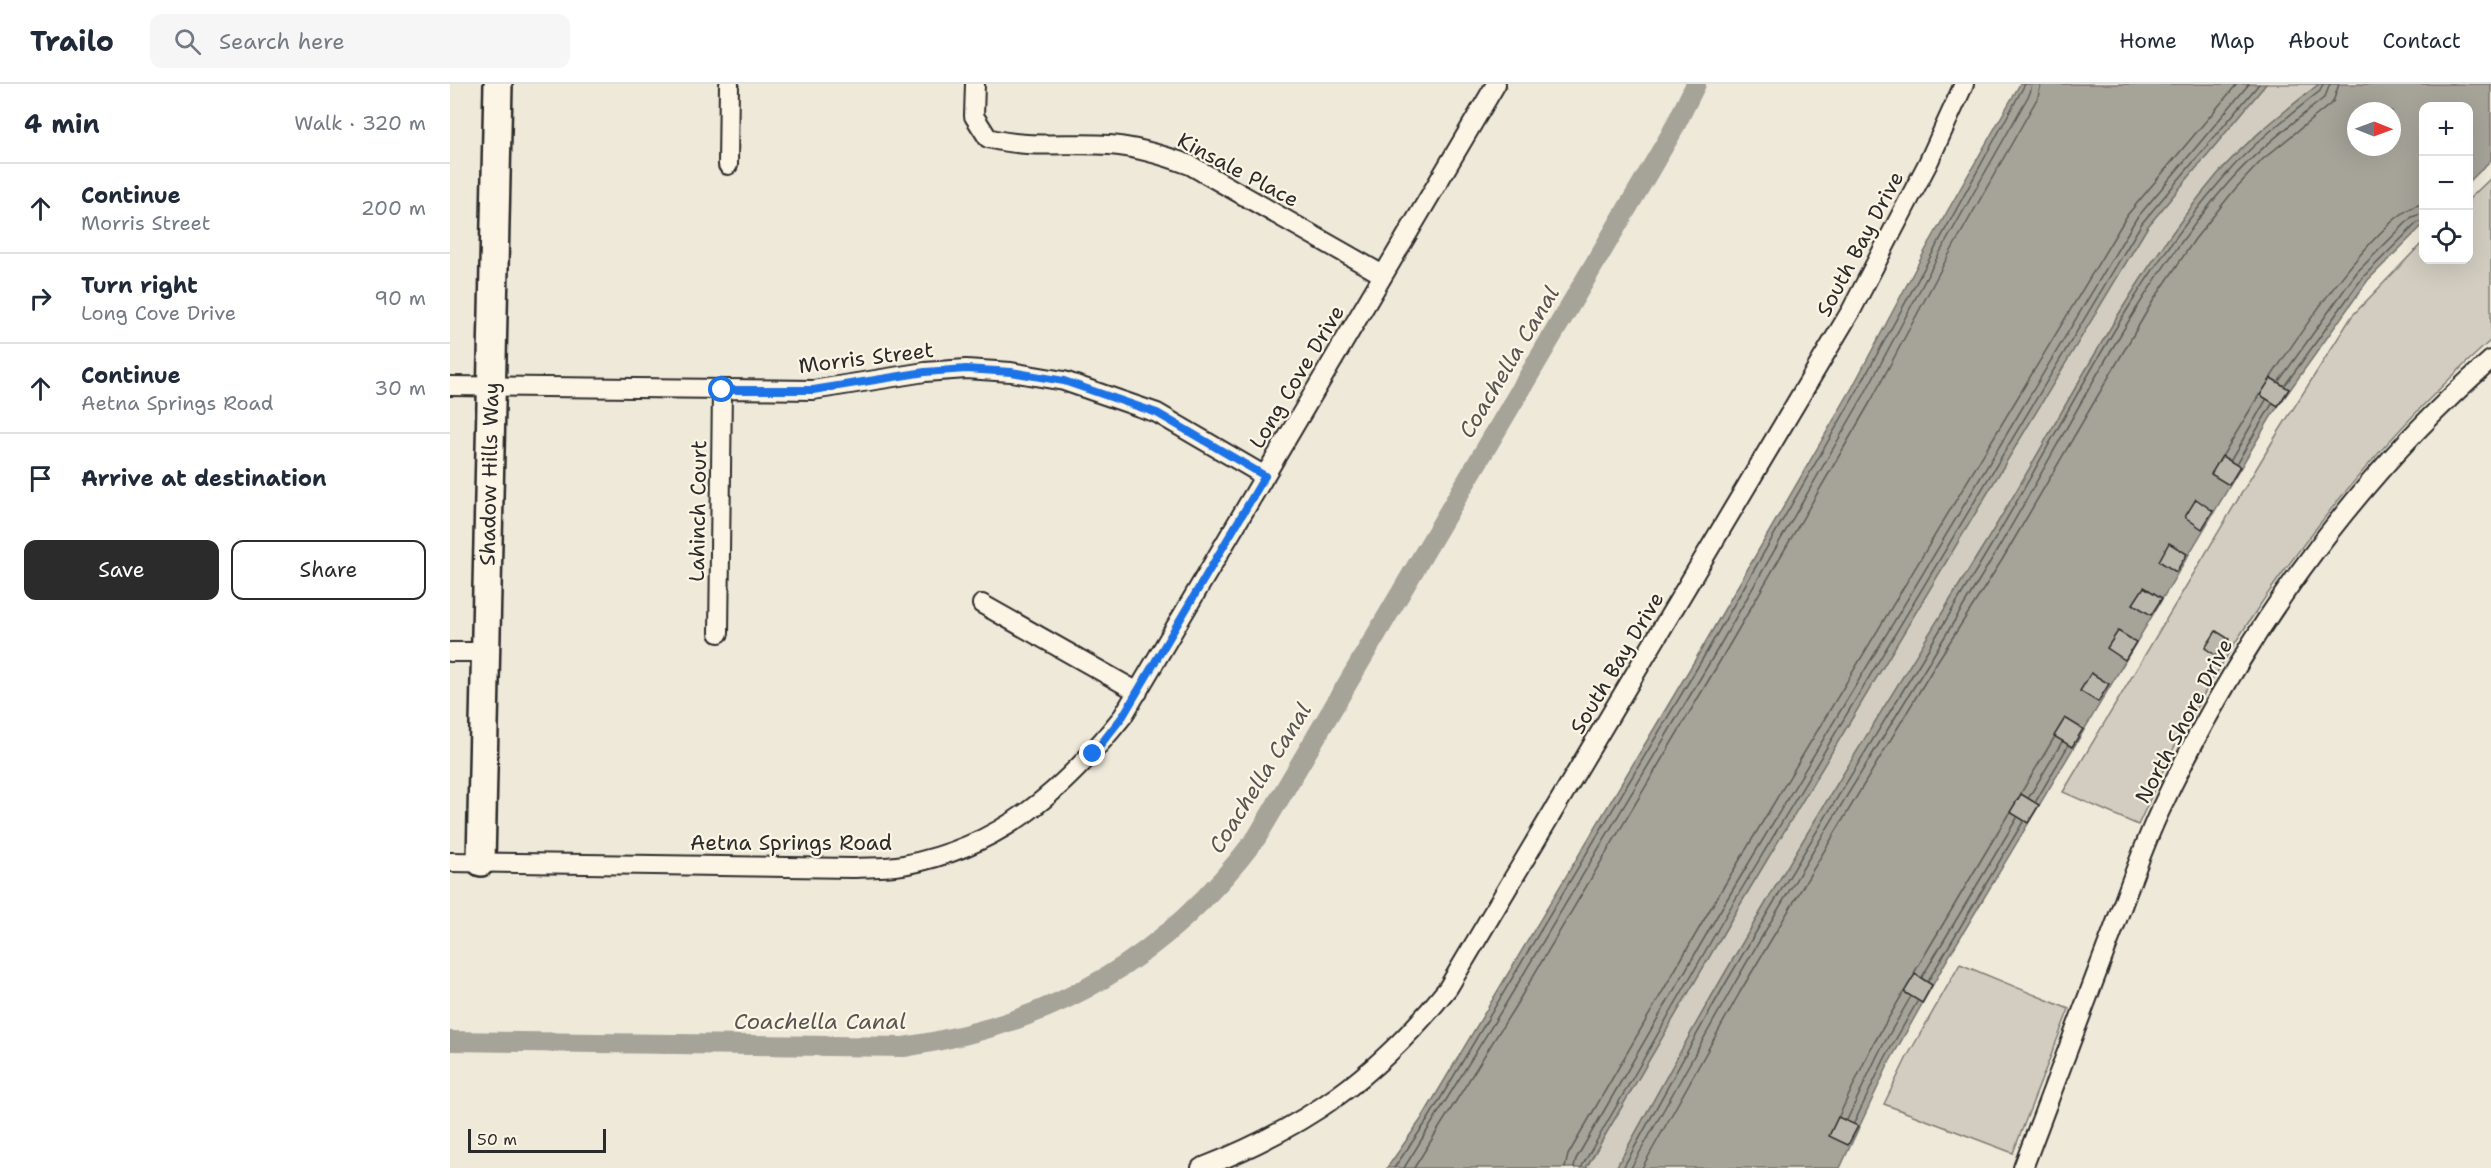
<!DOCTYPE html>
<html lang="en">
<head>
<meta charset="utf-8">
<style>
  :root { --surface:#fff; --page:#f6f6f7; --text:#1f2937; --muted:#747a83; --line:#e0e1e3; --accent:#2b2b2b }
  body { margin:0; font-family:"Shantell Sans",sans-serif; background:var(--page); color:var(--text) }
  .controls { position:absolute; right:18px; top:18px; display:grid; overflow:hidden; border-radius:12px; box-shadow:0 6px 24px #0002 }
  .controls button { width:54px; height:54px; display:grid; place-items:center; padding:0; border:0; border-bottom:2px solid var(--line); background:var(--surface); color:var(--text); font:30px sans-serif }
  .compass { position:absolute; left:1897px; top:18px; width:54px; height:54px; border-radius:50%; background:var(--surface); box-shadow:0 6px 24px #0002; rotate:91deg }
  .scale { position:absolute; left:18px; bottom:15px; width:138px; box-sizing:border-box; padding-left:6px; border:3px solid #2b2b2b; border-top:0; font-size:16px; line-height:21px; white-space:nowrap; color:#2b2b2b; -webkit-text-stroke:4px #fcf5e5; paint-order:stroke }
  .stop { position:absolute; width:18px; height:18px; margin:-14px; border:4px solid #1a73e8; border-radius:50%; background:#fff }
  .stop.end { background:#1a73e8; border-color:#fff; box-shadow:0 2px 6px #0008 }
  .list { margin:0; padding:0; list-style:none }
  h2 { display:flex; justify-content:space-between; align-items:center; height:78px; margin:0; padding:0 24px; font-size:26px }
  h2 small { font-size:20px; font-weight:400; color:var(--muted) }
  .list li { display:grid; grid-template-columns:39px 1fr auto; gap:18px; align-items:center; box-sizing:border-box; height:90px; padding:0 24px; border-top:2px solid var(--line) }
  .list b { display:block; font-size:22px; white-space:nowrap }
  .list p { margin:0; font-size:20px; white-space:nowrap; color:var(--muted) }
  .list em { font-size:20px; font-style:normal; color:var(--muted) }
  .actions { display:flex; gap:12px; padding:18px 24px }
  .actions a { flex:1; padding:14px 0; border:2px solid var(--accent); border-radius:12px; text-align:center; font-size:21px; color:var(--accent) }
  .actions .main { background:var(--accent); color:#fff }
  .icon { flex:none; width:33px; height:33px; fill:none; stroke:currentColor; stroke-width:2; stroke-linecap:round; stroke-linejoin:round }
  .map { position:relative; flex:none; width:2041px; height:1084px; overflow:hidden }
  header { display:flex; align-items:center; gap:36px; box-sizing:border-box; height:84px; padding:0 30px; background:var(--surface); border-bottom:2px solid var(--line) }
  header strong { font-size:28px }
  nav { display:flex; gap:33px; margin-inline-start:auto; font-size:21px }
  .search { width:420px; height:54px; background:var(--page); display:flex; align-items:center; gap:15px; box-sizing:border-box; padding:0 21px; border-radius:12px; color:var(--muted); font-size:22px }
  main { display:flex }
  aside { flex:1; background:var(--surface) }
  .map>svg:first-child { display:block }
  .green { fill:#d2cdc0; stroke:#7e7c76; stroke-width:1.5 }
  .water { fill:#a6a399; stroke:#75736d; stroke-width:1.5; fill-rule:evenodd }
  .lines { fill:none; stroke-linecap:round; stroke-linejoin:round }
  .shore { stroke:#5c5b57; stroke-width:1.5 }
  .canal { stroke:#a6a399; stroke-width:20 }
  .building { fill:#bcb7ac; stroke:#2b2b2b; stroke-width:1.5 }
  .street-casing { stroke:#2b2b2b; stroke-width:22 }
  .secondary-casing { stroke:#2b2b2b; stroke-width:32 }
  .street { stroke:#fcf5e5; stroke-width:18 }
  .secondary { stroke:#fcf5e5; stroke-width:27 }
  .route { stroke:#1a73e8; stroke-width:8 }
  .labels { text-anchor:middle; dominant-baseline:central; stroke-width:4.5; stroke-linejoin:round; paint-order:stroke }
  .street-label { font-size:21px; fill:#2b2b2b; stroke:#fcf5e5 }
  .water-label { font-size:22px; font-style:italic; fill:#565552; stroke:#fcf5e5 }
</style>
</head>
<body>
<header>
<strong>Trailo</strong>
<div class="search"><svg class="icon" aria-label="search" viewBox="0 0 24 24"><circle cx="10" cy="10" r="6"/><path d="M15 15l6 6"/></svg>Search here</div>
<nav><a>Home</a><a>Map</a><a>About</a><a>Contact</a></nav>
</header>
<main>
<aside>
<h2>4 min<small>Walk · 320 m</small></h2>
<ul class="list">
<li><svg class="icon" aria-label="ahead" viewBox="0 0 24 24"><path d="M12 20V5M6 11l6-6 6 6"/></svg><div><b>Continue</b><p>Morris Street</p></div><em>200 m</em></li>
<li><svg class="icon" aria-label="right" viewBox="0 0 24 24"><path d="M7 20v-9h11M14 6l5 5-5 5"/></svg><div><b>Turn right</b><p>Long Cove Drive</p></div><em>90 m</em></li>
<li><svg class="icon" aria-label="ahead" viewBox="0 0 24 24"><path d="M12 20V5M6 11l6-6 6 6"/></svg><div><b>Continue</b><p>Aetna Springs Road</p></div><em>30 m</em></li>
<li><svg class="icon" aria-label="arrive" viewBox="0 0 24 24"><path d="M6 21V4h12l-3 4 3 4H6"/></svg><div><b>Arrive at destination</b></div></li>
</ul>
<div class="actions"><a class="main">Save</a><a>Share</a></div>
</aside>
<div class="map">
<svg width="2041" height="1084" viewBox="0 0 2041 1084">
  <rect width="100%" height="100%" fill="#efe9da"/>
  <filter id="ink" filterUnits="userSpaceOnUse"><feTurbulence type="fractalNoise" baseFrequency=".0167" numOctaves="2"/><feDisplacementMap in="SourceGraphic" scale="12" xChannelSelector="R" yChannelSelector="G"/><feConvolveMatrix kernelMatrix="1 2 1 2 8 2 1 2 1" color-interpolation-filters="sRGB"/></filter>
  <g filter="url(#ink)">
    <path class="green" d="M 1816,0 L 1869,0 C 1834,28 1797,56 1767,91 C 1672,204 1609,341 1531,466 C 1443,609 1354,751 1271,896 C 1235,958 1201,1022 1166,1084 L 1136,1084 L 1282,834 L 1698,142 Z
      M 2041,94 L 2041,256 C 1916,369 1814,499 1733,647 C 1716,677 1703,710 1688,741 L 1613,708 L 1824,355 L 1902,232 L 1973,158 L 1974,176 L 2018,176 L 2019,115 Z
      M 1510,880 L 1619,925 L 1563,1069 L 1434,1020 L 1457,973 Z"/>
    <path class="water" d="M 1570,0 L 1816,0 L 1698,142 L 1282,834 L 1136,1084 L 937,1084 L 972,1034 L 1251,566 L 1402,304 L 1477,163 Z
      M 1869,0 L 2041,0 L 2041,76 L 2019,98 L 2018,22 L 1974,22 L 1973,141 L 1918,196 L 1822,331 L 1498,874 L 1440,977 L 1390,1084 L 1166,1084 C 1201,1022 1235,958 1271,896 C 1354,751 1443,609 1531,466 C 1609,341 1672,204 1767,91 C 1797,56 1834,28 1869,0 ZM 1906,27 L 1942,27 L 1942,63 L 1906,63 Z"/>
    <g class="lines">
      <path class="shore" d="M 1821,293 C 1844,258 1934,122 1974,120
        M 1829,297 L 1907,188 L 1962,133 L 1974,129
        M 1835,301 L 1913,193 L 1967,139 L 1974,137
        M 1773,371 L 1809,311
        M 1781,376 L 1816,316
        M 1787,379 L 1822,320
        M 1571,709 L 1604,654
        M 1579,713 L 1612,658
        M 1586,717 L 1618,662
        M 1464,889 L 1559,729
        M 1472,893 L 1567,734
        M 1478,897 L 1573,738
        M 1389,1032 L 1420,966 L 1453,909
        M 1397,1036 L 1428,970 L 1460,914
        M 1404,1039 L 1435,974 L 1467,918
        M 944,1084 L 977,1037 L 1256,569 L 1407,307 L 1575,0
        M 954,1084 L 1058,916 L 1263,573 L 1414,311 L 1489,170 L 1580,9 L 1582,0
        M 964,1084 L 1066,921 L 1270,577 L 1422,315 L 1497,174 L 1588,13 L 1591,0
        M 1115,1084 L 1118,1071 L 1262,822 L 1678,130 L 1787,0
        M 1124,1084 L 1126,1075 L 1270,827 L 1686,135 L 1799,0
        M 1131,1084 L 1276,831 L 1692,139 L 1809,0
        M 1173,1084 C 1208,1022 1241,959 1277,897 C 1362,752 1452,610 1539,465 C 1614,340 1677,203 1774,93 C 1802,60 1836,34 1870,7 L 1873,0
        M 1181,1084 C 1215,1024 1248,964 1282,904 C 1366,757 1459,614 1546,468 C 1620,344 1683,208 1779,98 C 1808,65 1842,40 1875,13 L 1880,0
        M 1192,1084 L 1290,908 L 1487,578 L 1552,476 L 1703,217 L 1745,155 L 1785,105 L 1813,75 L 1883,18 L 1889,0"/>
      <path class="canal" d="M 0,957 L 454,963 C 605,940 715,875 807,753 L 1221,50 L 1246,0"/>
    </g>
    <path class="building" d="M 1821,294 L 1839,305 L 1828,322 L 1810,311 Z
      M 1772,372 L 1790,383 L 1779,401 L 1761,390 Z
      M 1746,415 L 1763,427 L 1752,445 L 1735,433 Z
      M 1719,459 L 1737,470 L 1726,488 L 1709,477 Z
      M 1694,503 L 1712,514 L 1701,531 L 1683,520 Z
      M 1668,547 L 1686,558 L 1675,576 L 1657,564 Z
      M 1766,547 L 1779,555 L 1768,573 L 1755,564 Z
      M 1641,589 L 1659,600 L 1648,618 L 1630,607 Z
      M 1615,634 L 1633,645 L 1622,663 L 1604,652 Z
      M 1571,710 L 1589,721 L 1578,739 L 1560,728 Z
      M 1465,890 L 1482,901 L 1472,919 L 1454,908 Z
      M 1388,1033 L 1408,1042 L 1398,1061 L 1379,1052 Z"/>
    <g class="lines">
      <g class="street-casing">
        <path id="street" d="M 525,0 L 524,32 L 538,54 C 578,65 618,58 659,61 C 687,63 713,71 740,81 L 933,191
          M 278,81 L 279,0
          M 0,302 L 363,306 L 475,288 L 516,285 L 561,288 L 614,297 L 707,329 L 815,392
          M 532,520 L 688,608
          M 269,549 L 272,306
          M 0,568 L 35,568
          M 0,778 L 402,784 C 419,783 437,784 453,781 C 551,763 613,707 673,632 L 1046,0
          M 751,1084 C 858,1042 927,993 998,904 L 1402,225 L 1478,79 L 1514,0
          M 1573,1084 C 1601,1010 1629,936 1657,862 C 1674,819 1688,775 1707,733 C 1786,562 1898,401 2041,276"/>
      </g>
      <g class="secondary-casing">
        <g id="secondary">
          <path id="s1" d="M 31,778 L 48,0"/>
        </g>
      </g>
      <use href="#street" class="street"/>
      <use href="#secondary" class="secondary"/>
    </g>
  </g>
  <g class="lines" filter="url(#ink)">
    <path class="route" d="M 272,306 L 363,306 L 475,288 L 516,285 L 561,288 L 614,297 L 707,329 L 815,392 L 673,632 L 643,670"/>
  </g>
  <g class="labels">
    <g class="street-label">
      <text transform="translate(788 86) rotate(28)">Kinsale Place</text>
      <text transform="translate(1410 160) rotate(-62)">South Bay Drive</text>
      <text transform="translate(416 274) rotate(-7)">Morris Street</text>
      <text transform="translate(847 293) rotate(-59)">Long Cove Drive</text>
      <text stroke="none"><textPath href="#s1" startOffset="388">Shadow Hills Way</textPath></text>
      <text transform="translate(248 427) rotate(-89)">Lahinch Court</text>
      <text transform="translate(1167 579) rotate(-59)">South Bay Drive</text>
      <text transform="translate(1734 637) rotate(-62)">North Shore Drive</text>
      <text x="341" y="759">Aetna Springs Road</text>
    </g>
    <g class="water-label">
      <text transform="translate(1059 278) rotate(-59)">Coachella Canal</text>
      <text transform="translate(810 694) rotate(-58)">Coachella Canal</text>
      <text x="370" y="937">Coachella Canal</text>
    </g>
  </g>
</svg>
<div class="controls">
<button>+</button>
<button>−</button>
<button><svg class="icon" aria-label="locate" viewBox="0 0 24 24"><circle cx="12" cy="12" r="6"/><path d="M12 2v4M12 18v4M2 12h4M18 12h4"/></svg></button>
</div>
<svg class="compass" viewBox="-18 -18 36 36"><path d="M0-13l5 13h-10z" fill="#e53935"/><path d="M0 13l5-13h-10z" fill="#747a83"/></svg>
<div class="scale">50 m</div>
<div class="stop" style="left:272px;top:306px"></div>
<div class="stop end" style="left:643px;top:670px"></div>
</div>
</main>
</body>
</html>
